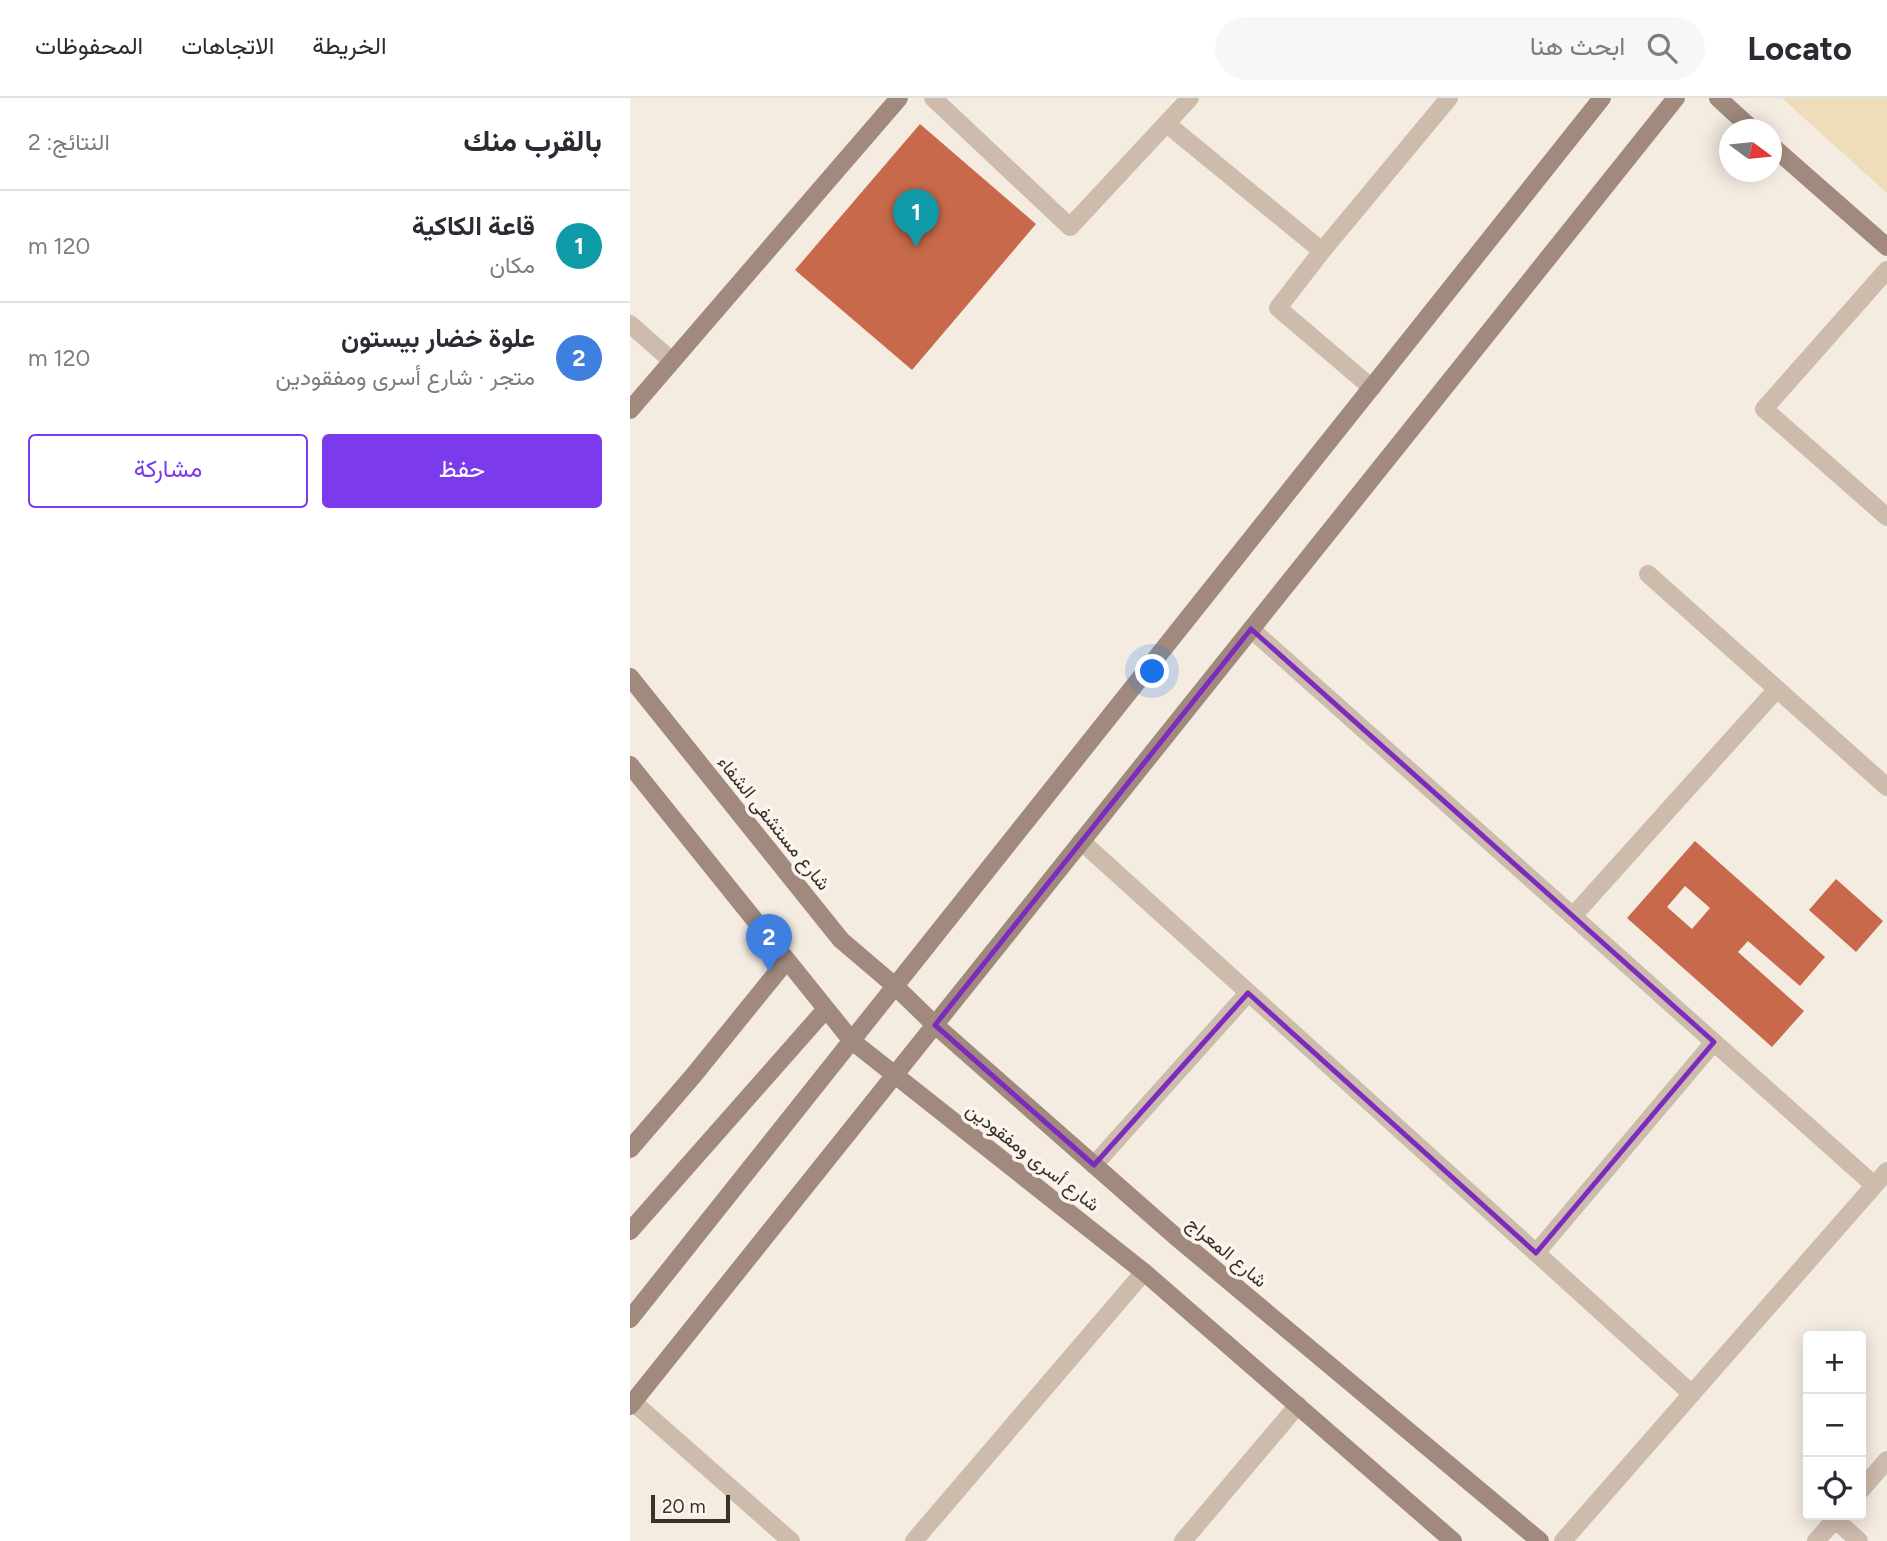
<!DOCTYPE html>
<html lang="ar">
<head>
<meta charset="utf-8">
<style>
  :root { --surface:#fff; --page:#f7f7f7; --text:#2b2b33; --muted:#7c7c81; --line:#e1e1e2; --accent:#7c3aed }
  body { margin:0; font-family:Figtree,Vazirmatn,sans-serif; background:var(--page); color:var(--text); direction:rtl }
  .controls { position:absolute; right:21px; bottom:21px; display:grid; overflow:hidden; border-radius:7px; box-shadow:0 4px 18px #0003 }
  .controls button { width:63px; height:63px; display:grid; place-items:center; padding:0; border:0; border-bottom:2px solid var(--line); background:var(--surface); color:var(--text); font:35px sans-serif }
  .compass { position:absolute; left:1089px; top:21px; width:63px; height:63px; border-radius:50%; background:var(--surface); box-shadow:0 4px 18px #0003; rotate:105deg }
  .scale { position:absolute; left:21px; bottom:18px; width:79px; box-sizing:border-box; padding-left:7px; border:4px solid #3b302b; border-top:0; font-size:19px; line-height:24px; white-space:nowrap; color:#3b302b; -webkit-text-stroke:5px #fbf5ee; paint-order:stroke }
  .you { position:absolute; left:523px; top:574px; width:24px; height:24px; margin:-18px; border:5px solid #fff; border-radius:50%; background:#1a73e8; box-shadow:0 0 0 10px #1a73e833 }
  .badge { display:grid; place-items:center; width:46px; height:46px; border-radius:50%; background:var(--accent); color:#fff; font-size:23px; font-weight:700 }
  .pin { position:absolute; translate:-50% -58px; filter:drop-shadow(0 2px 4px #0008) }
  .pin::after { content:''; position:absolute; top:37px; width:24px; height:21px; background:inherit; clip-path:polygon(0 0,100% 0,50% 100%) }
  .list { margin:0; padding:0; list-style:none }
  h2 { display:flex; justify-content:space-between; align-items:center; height:91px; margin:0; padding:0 28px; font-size:30px }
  h2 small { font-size:23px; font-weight:400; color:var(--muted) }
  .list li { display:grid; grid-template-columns:46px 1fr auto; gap:21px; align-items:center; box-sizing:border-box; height:112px; padding:0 28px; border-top:2px solid var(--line) }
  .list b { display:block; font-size:26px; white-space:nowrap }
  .list p { margin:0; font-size:23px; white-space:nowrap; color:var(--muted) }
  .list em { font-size:23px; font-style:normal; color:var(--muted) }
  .actions { display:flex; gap:14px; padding:21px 28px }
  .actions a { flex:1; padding:16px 0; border:2px solid var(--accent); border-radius:7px; text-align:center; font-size:24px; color:var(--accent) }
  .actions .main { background:var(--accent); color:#fff }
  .icon { flex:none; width:38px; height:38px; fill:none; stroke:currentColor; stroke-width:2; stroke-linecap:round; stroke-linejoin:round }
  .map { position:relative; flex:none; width:1257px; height:1443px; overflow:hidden; direction:ltr }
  header { display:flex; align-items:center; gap:42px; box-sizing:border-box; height:98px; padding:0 35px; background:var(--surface); border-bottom:2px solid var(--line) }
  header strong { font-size:33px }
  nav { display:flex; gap:38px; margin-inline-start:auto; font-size:24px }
  .search { width:490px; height:63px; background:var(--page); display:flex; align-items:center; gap:18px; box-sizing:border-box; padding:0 24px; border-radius:38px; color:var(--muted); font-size:26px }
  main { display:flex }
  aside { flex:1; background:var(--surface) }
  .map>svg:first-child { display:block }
  .sand { fill:#efdcb8 }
  .building { fill:#c8694b; fill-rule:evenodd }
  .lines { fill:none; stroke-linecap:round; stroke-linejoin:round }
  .street { stroke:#cdbbac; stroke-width:18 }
  .secondary { stroke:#a18a7d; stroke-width:18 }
  .marked { fill:none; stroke:#7b2cbf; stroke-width:5; stroke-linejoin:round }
  .labels { text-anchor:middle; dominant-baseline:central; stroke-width:7; stroke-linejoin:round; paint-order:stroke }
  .street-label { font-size:19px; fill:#3b302b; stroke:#fbf5ee }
</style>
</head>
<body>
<header>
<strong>Locato</strong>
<div class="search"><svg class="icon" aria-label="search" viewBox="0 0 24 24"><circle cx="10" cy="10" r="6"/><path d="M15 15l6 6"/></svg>ابحث هنا</div>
<nav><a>الخريطة</a><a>الاتجاهات</a><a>المحفوظات</a></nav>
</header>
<main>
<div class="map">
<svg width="1257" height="1443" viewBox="0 0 1257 1443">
  <rect width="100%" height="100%" fill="#f4ebe1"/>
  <path class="sand" d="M 1152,0 L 1257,0 L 1257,95 Z"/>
  <path class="building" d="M 290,26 L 406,126 L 282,272 L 165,172 Z
    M 1065,743 L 1195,859 L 1170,888 L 1118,843 L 1108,854 L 1174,913 L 1142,949 L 997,820 ZM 1055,788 L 1080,810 L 1062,831 L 1037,809 Z
    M 1206,781 L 1253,823 L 1226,854 L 1179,812 Z"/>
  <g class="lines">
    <path class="street" d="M 303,0 L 440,129 L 560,0
      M 537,26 L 692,153
      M 1257,172 L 1134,311 L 1257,419
      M 0,226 L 42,263
      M 742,290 L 648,210 L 692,153 L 819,0
      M 1018,476 L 1257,689
      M 621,531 L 1244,1087
      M 451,743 L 1062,1296
      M 943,818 L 1147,591
      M 464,1067 L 618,895
      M 906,1155 L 1084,944
      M 3,1304 L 161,1443
      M 1231,1392 L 1257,1362
      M 1205,1421 L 1229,1443
      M 284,1443 L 514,1174
      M 553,1443 L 668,1307
      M 933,1443 L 1257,1073
      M 1186,1443 L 1209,1417"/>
    <path class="secondary" d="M 1088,0 L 1123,32
      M 1142,48 L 1257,149
      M 0,312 L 269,0
      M 0,579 L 211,842 L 265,888 L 305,927 L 545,1138 L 910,1443
      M 0,667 L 222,943 L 514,1174 L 823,1443
      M 0,1051 L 63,978 L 157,862
      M 0,1133 L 196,911
      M 0,1221 L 972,0
      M 0,1308 L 1046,0"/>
  </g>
  <path class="marked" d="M 621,531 L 1084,944 L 906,1155 L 618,895 L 464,1067 L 305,927 Z"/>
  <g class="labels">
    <g class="street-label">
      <text transform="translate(144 725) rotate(51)">شارع مستشفى الشفاء</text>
      <text transform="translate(403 1059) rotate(38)">شارع أسرى ومفقودين</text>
      <text transform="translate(597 1154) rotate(40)">شارع المعراج</text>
    </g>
  </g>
</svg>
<div class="controls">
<button>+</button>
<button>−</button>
<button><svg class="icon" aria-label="locate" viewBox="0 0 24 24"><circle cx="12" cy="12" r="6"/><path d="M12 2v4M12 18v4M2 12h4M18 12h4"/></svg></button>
</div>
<svg class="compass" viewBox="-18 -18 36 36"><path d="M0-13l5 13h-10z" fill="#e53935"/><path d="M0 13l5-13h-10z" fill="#7c7c81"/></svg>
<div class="scale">20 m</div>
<div class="you"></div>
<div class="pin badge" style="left:286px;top:149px;background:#0f9aa8">1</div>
<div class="pin badge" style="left:139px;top:874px;background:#3f7fe0">2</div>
</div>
<aside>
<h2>بالقرب منك<small>النتائج: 2</small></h2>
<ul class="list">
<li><span class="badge" style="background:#0f9aa8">1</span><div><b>قاعة الكاكية</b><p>مكان</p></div><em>120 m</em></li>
<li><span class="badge" style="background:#3f7fe0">2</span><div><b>علوة خضار بيستون</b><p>متجر · شارع أسرى ومفقودين</p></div><em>120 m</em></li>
</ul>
<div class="actions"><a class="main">حفظ</a><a>مشاركة</a></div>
</aside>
</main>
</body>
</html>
